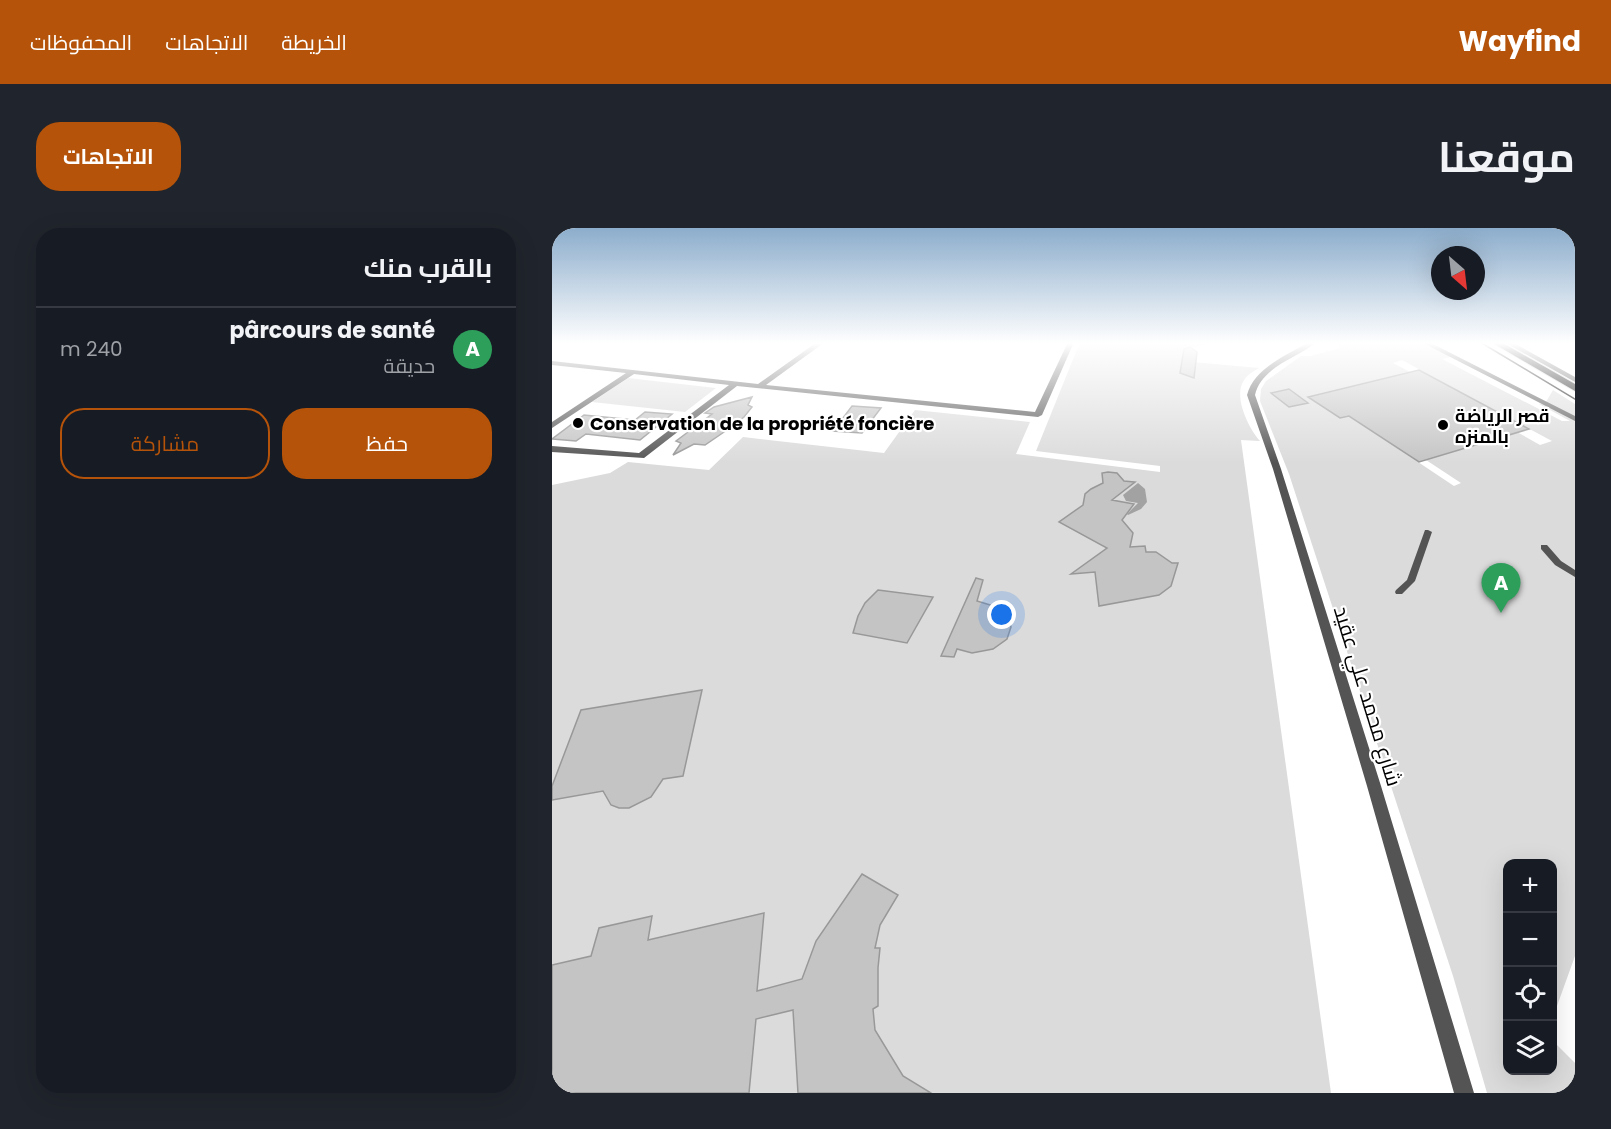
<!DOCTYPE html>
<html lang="ar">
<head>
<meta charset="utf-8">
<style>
  :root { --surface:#171b24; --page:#20242c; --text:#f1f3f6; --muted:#9ea1a6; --line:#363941; --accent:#b45309 }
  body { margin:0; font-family:Poppins,Cairo,sans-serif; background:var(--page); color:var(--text); direction:rtl }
  .controls { position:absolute; right:18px; bottom:18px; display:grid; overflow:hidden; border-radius:12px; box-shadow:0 6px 24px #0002 }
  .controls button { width:54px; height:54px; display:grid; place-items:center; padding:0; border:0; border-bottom:2px solid var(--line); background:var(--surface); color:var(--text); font:30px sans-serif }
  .compass { position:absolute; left:879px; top:18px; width:54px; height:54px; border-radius:50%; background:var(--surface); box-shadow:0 6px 24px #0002; rotate:152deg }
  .you { position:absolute; left:450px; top:387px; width:21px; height:21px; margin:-15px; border:4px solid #fff; border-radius:50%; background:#1a73e8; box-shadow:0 0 0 9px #1a73e833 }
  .badge { display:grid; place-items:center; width:39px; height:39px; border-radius:50%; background:var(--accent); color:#fff; font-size:20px; font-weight:700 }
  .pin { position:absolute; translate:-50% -50px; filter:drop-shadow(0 2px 3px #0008) }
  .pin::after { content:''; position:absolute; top:32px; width:21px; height:18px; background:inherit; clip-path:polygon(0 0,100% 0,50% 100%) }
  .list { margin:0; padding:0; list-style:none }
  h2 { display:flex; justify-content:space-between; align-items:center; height:78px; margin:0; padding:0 24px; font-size:26px }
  h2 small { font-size:20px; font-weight:400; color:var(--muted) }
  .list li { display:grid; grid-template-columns:39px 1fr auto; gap:18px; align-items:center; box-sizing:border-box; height:84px; padding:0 24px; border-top:2px solid var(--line) }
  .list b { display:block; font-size:22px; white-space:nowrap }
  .list p { margin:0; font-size:20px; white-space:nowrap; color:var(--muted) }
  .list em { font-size:20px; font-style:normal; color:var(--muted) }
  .actions { display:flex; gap:12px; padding:18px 24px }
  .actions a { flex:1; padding:14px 0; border:2px solid var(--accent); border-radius:24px; text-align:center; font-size:21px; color:var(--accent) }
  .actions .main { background:var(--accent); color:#fff }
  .icon { flex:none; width:33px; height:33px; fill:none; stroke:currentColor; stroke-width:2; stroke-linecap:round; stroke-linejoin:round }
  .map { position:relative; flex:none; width:1023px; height:865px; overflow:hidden; direction:ltr; border-radius:24px }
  header { display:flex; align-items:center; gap:36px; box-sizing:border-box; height:84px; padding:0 30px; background:var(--accent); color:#fff }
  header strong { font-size:28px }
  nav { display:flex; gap:33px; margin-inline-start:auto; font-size:21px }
  .intro { display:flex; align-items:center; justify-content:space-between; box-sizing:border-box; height:144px; padding:0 36px }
  h1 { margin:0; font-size:42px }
  .button { padding:15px 27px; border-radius:24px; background:var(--accent); color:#fff; font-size:21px; font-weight:700 }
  main { display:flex; gap:36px; padding:0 36px }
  aside { flex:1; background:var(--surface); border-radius:24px; box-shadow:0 6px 24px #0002 }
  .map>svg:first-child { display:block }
  .green { fill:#dbdbdb; fill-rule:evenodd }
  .water { fill:#a2a2a2 }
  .building { fill:#c4c4c4; stroke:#989898; stroke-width:1.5 }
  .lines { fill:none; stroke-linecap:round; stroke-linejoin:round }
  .primary-casing { stroke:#dbdbdb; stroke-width:2 }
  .pedestrian { fill:#545454; fill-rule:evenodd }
  .minor { fill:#545454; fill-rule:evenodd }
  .tertiary { fill:#545454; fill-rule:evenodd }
  .primary { fill:#000; fill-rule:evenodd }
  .tram { stroke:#000; stroke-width:1.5 }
  .poi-dot { fill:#000; stroke:#fff; stroke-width:2 }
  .labels { text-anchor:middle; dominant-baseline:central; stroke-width:4.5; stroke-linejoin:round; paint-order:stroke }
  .far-poi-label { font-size:18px; font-weight:bold; fill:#000; stroke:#fff; text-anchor:start }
  .street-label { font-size:21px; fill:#000; stroke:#fff }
</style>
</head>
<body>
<header>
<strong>Wayfind</strong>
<nav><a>الخريطة</a><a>الاتجاهات</a><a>المحفوظات</a></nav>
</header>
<div class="intro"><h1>موقعنا</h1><a class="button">الاتجاهات</a></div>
<main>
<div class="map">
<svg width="1023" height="865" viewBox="0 0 1023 865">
  <rect width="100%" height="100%" fill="#fff"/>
  <path class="green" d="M 528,114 L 657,114 L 656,117 L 638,119 L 635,129 L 631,128 L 630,136 L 641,134 L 707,140 C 700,144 693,148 690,156 C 683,172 697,201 708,213 L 689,212 L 779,865 L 0,865 L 0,257 L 58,245 L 76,234 L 157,242 L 191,209 L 332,225 L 363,182 L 478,194 L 464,226 L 608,244 L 608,238 L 484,223 Z
    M 783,114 L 875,114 L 902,128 L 890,131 L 1010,193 L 1018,193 L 987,176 L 994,174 L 1001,162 L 1023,176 L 1023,728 L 1001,789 L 1000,636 L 956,636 L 956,842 L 1000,842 L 1001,813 L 1023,835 L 1023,865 L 935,865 L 901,748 L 737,246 L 708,173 L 709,161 L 714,153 L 749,128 L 758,128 L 789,120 ZM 850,132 L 1000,213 L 988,217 L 965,204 L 874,232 L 909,255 L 902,258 L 797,188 L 788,190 L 757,170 L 858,144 L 841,135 Z
    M 76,150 L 164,160 L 133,184 L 40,174 Z"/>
  <path class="water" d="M 586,255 L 593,261 L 595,274 L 589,281 L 576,287 L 575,286 L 586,275 L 574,273 L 571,267 Z"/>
  <path class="building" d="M 638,119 L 645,124 L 642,150 L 628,145 L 632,121 Z
    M 867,142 L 977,201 L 867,234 L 797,188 L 788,190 L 756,169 Z
    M 737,161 L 756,175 L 737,179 L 719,165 Z
    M 200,169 L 196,177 L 200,179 L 192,189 L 175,202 L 153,217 L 142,216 L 121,227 L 129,215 L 124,213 L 160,186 L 153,185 L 162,179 Z
    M 300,178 L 329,180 L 310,205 L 281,203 Z
    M 93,184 L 120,186 L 88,212 L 34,206 L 24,213 L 0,211 L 32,187 L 83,192 Z
    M 556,244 L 565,245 L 572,253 L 583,254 L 560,272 L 582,276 L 570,292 L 581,305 L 578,319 L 593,318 L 594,324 L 604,324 L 620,335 L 626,335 L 619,358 L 607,367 L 547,378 L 543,344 L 519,346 L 555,320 L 507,294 L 531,277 L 533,266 L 539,261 L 551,255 L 550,245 Z
    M 424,350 L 431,352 L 425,373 L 448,380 L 455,386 L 459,399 L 455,411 L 441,421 L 420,425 L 405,421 L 402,429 L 389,428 Z
    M 326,362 L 381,369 L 355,415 L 301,405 L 306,388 L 313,375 Z
    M 150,462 L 131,548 L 111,551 L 99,569 L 77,580 L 67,580 L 59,577 L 51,563 L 0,572 L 0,558 L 29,482 Z
    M 310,646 L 346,667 L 328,697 L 323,720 L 328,720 L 326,740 L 326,778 L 321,781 L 323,802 L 351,848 L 379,865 L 246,865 L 241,782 L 204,791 L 197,865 L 0,865 L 0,737 L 39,728 L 47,700 L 100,688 L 96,712 L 212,685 L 205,763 L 250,751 L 264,713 Z"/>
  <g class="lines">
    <g class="primary-casing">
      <path id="primary" d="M 939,114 L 949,114 L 1023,156 L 1023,163 Z"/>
    </g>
    <path class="pedestrian" d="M 873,302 L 876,302 L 880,304 L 863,353 L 850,366 L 844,366 L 843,364 L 844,362 L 855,352 Z
      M 989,317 L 995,317 L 1009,333 L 1023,342 L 1023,349 L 1003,337 L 989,321 Z"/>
    <path class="minor" d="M 265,114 L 273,114 L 214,157 L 483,184 L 516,114 L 522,114 L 490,187 L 486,189 L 185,158 L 92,230 L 0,224 L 0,218 L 87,225 L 177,157 L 82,146 L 0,200 L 0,194 L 74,145 L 0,137 L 0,133 L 206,156 Z
      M 869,114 L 877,114 L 1023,188 L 1023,193 Z
      M 952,114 L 960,114 L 1023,149 L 1023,154 Z"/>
    <path class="tertiary" d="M 757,114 L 765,114 C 745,130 709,139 703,167 L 729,241 L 829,558 L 922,865 L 902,865 L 815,558 L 721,241 L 695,167 C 702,140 735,127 757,114 Z"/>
    <use href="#primary" class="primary"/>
    <path class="tram" d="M 928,114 L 1023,171"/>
  </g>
  <linearGradient id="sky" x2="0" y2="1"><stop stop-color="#8cadcc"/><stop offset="0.49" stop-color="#fff"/><stop offset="1" stop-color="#fff" stop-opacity="0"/></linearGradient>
  <rect width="1023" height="235" fill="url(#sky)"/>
  <g class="poi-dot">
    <circle cx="26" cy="195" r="6"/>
    <circle cx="891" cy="197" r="6"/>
  </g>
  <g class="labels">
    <g class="far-poi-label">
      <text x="903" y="187">قصر الرياضة<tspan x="903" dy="21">بالمنزه</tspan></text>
      <text x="38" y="195">Conservation de la propriété foncière</text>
    </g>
    <g class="street-label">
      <text transform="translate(816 468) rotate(73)">شارع محمد علي عقيد</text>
    </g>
  </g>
</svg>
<div class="controls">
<button>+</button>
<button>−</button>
<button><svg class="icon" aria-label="locate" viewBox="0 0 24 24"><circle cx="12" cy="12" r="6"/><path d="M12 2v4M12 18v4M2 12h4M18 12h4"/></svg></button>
<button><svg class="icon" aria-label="layers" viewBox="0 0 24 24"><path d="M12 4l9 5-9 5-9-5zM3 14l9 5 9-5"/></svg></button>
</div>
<svg class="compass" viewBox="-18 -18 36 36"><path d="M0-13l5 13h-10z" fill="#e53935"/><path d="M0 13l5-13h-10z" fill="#9ea1a6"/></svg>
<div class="you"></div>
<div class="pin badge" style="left:949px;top:385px;background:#2e9e5b">A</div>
</div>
<aside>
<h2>بالقرب منك<small></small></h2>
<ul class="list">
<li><span class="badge" style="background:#2e9e5b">A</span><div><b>pârcours de santé</b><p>حديقة</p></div><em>240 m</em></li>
</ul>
<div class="actions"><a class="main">حفظ</a><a>مشاركة</a></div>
</aside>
</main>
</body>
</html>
